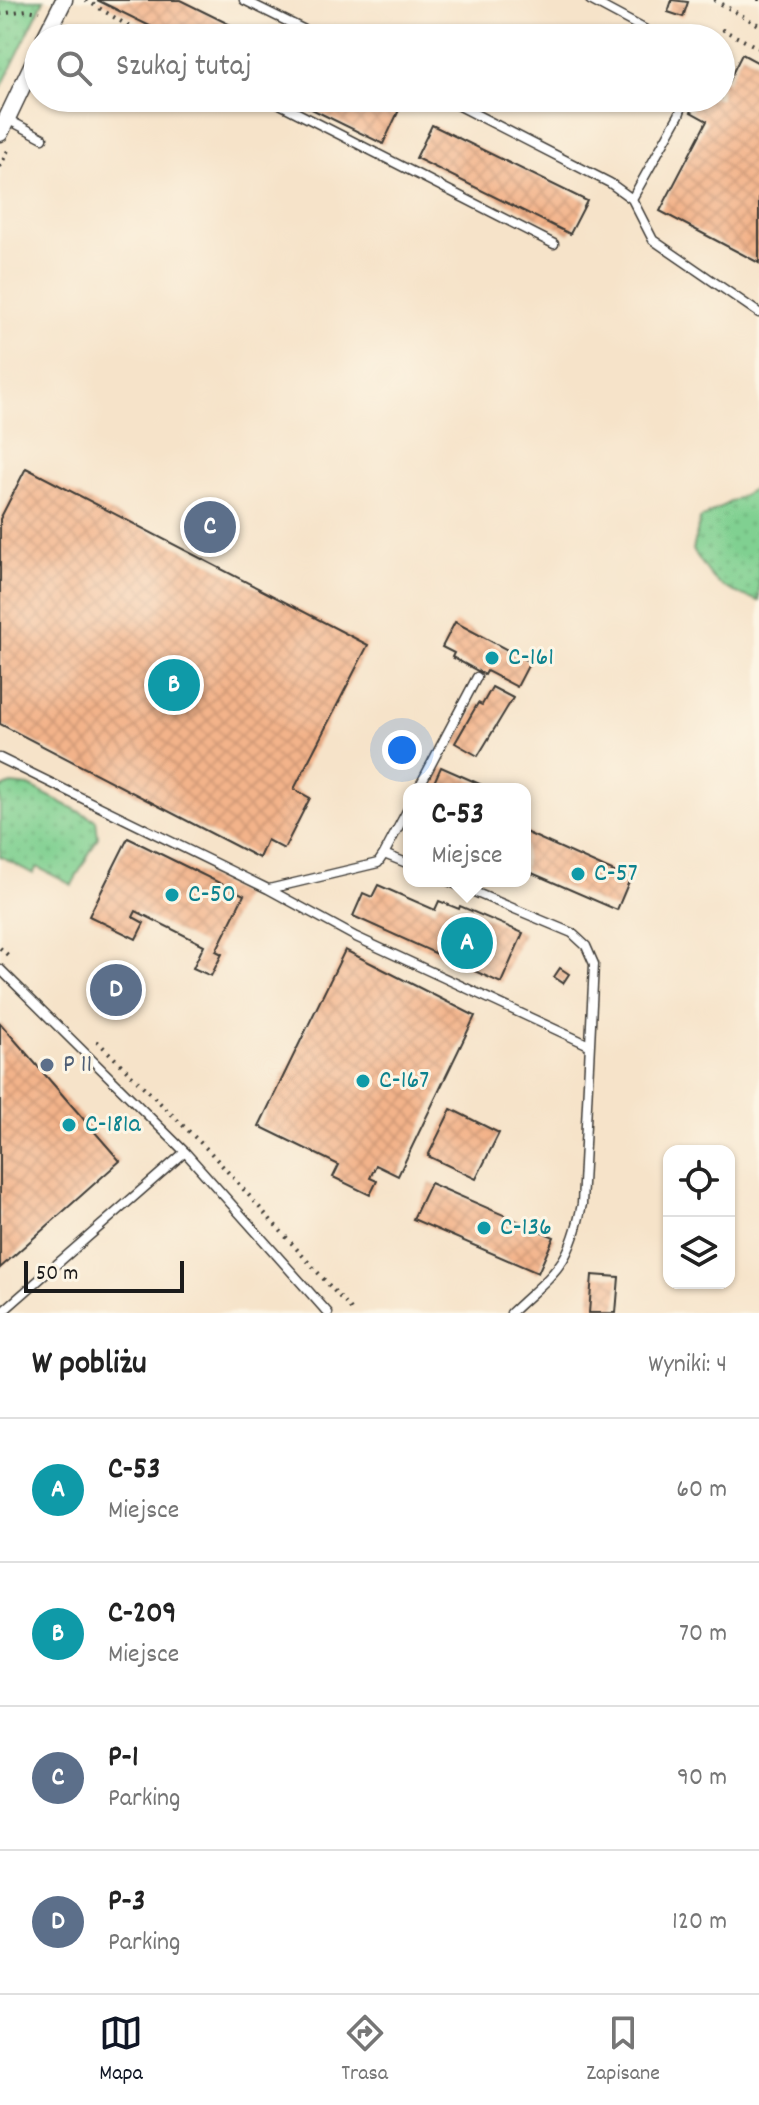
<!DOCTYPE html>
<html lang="pl">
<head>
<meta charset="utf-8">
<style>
  :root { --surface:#fff; --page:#f6f6f6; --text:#222; --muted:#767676; --line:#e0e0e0; --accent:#111827 }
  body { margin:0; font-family:Dekko,sans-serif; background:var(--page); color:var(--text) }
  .controls { position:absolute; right:24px; bottom:24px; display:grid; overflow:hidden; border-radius:16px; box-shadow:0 2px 6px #0004 }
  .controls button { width:72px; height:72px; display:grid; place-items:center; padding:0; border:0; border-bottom:2px solid var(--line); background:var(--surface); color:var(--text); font:40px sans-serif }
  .scale { position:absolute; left:24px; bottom:20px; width:160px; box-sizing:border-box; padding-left:8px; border:4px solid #1c1c1c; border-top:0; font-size:22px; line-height:28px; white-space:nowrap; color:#1c1c1c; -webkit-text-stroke:6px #fcf5e5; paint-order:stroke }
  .you { position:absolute; left:402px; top:750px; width:28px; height:28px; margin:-20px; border:6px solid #fff; border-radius:50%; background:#1a73e8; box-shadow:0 0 0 12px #1a73e833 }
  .badge { display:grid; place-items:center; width:52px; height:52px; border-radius:50%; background:var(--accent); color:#fff; font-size:26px; font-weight:700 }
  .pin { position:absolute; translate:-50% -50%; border:4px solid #fff; box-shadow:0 2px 8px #0006 }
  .popup { position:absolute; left:403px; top:783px; width:128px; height:104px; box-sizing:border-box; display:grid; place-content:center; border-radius:16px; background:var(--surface); filter:drop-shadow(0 2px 6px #0005); font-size:26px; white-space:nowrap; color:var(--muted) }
  .popup b { font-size:30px; color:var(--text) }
  .popup::after { content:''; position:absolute; left:50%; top:100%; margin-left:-16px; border:16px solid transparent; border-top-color:var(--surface) }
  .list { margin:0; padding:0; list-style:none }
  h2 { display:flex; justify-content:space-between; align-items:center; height:104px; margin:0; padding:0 32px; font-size:34px }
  h2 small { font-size:26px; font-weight:400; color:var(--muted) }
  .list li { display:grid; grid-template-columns:52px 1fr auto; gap:24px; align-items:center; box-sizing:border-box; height:144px; padding:0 32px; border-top:2px solid var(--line) }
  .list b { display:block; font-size:30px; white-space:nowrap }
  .list p { margin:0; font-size:26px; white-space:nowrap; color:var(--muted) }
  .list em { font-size:26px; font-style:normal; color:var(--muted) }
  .icon { flex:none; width:44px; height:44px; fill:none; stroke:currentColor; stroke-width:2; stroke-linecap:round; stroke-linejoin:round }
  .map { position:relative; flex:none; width:759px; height:1313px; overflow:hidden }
  .search { position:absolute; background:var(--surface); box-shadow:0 2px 6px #0004; left:24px; right:24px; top:24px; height:88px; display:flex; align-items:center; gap:20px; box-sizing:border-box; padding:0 28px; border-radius:44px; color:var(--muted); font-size:30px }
  .sheet { height:680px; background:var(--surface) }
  nav { display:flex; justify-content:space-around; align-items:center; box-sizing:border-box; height:112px; border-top:2px solid var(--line); background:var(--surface); font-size:22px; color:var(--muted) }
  nav a { display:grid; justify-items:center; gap:4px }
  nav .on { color:var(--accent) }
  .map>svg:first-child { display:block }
  .grass { fill:url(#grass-dots); stroke:#4e7656; stroke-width:2 }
  .building { fill:url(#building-cross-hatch) }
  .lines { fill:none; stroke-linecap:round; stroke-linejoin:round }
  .lane-casing { stroke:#3d3a36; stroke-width:11 }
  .street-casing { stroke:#3d3a36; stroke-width:19 }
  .path { stroke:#3d3a36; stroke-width:4; stroke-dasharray:2 6; stroke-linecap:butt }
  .lane { stroke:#fff; stroke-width:8 }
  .street { stroke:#fff; stroke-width:16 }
  .tram { stroke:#1c1c1c; stroke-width:2 }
  .culture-dot { fill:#0f9aa8; stroke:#fcf5e5; stroke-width:3 }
  .service-dot { fill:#5c6f8a; stroke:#fcf5e5; stroke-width:3 }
  .labels { text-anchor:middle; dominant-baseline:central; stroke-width:6; stroke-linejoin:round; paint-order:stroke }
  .culture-label { font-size:26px; fill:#0d838f; stroke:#fcf5e5; text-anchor:start }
  .service-label { font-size:26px; fill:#4e5e75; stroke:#fcf5e5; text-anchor:start }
</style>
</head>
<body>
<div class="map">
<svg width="759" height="1313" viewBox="0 0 759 1313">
  <defs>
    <pattern id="grass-dots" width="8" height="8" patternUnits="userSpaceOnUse" patternTransform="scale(2)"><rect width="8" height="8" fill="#80d091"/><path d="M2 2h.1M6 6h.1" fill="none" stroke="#6eb27c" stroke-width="1.8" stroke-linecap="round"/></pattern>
    <pattern id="building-cross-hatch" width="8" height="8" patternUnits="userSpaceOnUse" patternTransform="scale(2)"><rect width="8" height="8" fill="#f3b38a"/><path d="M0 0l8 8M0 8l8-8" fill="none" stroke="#d09976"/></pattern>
  </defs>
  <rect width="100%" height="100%" fill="#fcf5e5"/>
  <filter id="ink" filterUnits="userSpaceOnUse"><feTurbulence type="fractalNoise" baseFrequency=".0125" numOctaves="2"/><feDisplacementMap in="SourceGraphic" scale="16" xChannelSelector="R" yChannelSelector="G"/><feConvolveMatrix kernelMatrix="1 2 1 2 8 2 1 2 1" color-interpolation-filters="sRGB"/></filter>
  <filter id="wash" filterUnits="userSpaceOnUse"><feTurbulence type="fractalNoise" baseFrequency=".006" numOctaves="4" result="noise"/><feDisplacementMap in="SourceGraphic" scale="32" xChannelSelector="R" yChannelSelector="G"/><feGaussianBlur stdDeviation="1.8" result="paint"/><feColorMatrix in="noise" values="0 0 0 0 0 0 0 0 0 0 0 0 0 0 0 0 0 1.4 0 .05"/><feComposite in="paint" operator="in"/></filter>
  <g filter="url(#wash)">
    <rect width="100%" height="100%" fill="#f6e3c9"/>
    <path class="grass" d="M 0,0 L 44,0 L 0,90 Z
      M 759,486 L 759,601 C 717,586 718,588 693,550 L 700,519 Z
      M 11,784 L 29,786 L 96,820 L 98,837 L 72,885 L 37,867 L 33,874 L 0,856 L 0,789 Z"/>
    <g id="blocks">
      <path class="building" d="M 97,0 L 180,0 L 257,38 L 174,38 Z
        M 672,0 L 688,2 L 683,17 L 668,12 Z
        M 742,54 L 759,63 L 759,263 L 660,211 L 707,121 L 691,112 L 698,98 L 721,98 L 721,78 L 728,82 Z
        M 289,98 L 379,98 L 400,108 L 383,144 Z
        M 432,125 L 587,201 L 570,234 L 416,158 Z
        M 26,468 L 368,645 L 294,789 L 310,798 L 284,849 L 267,840 L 259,858 L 0,724 L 0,519 Z
        M 455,622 L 530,662 L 517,687 L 487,671 L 485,675 L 452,657 L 454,653 L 442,647 Z
        M 492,687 L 513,698 L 478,756 L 455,743 L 478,703 L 482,705 Z
        M 441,767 L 491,789 L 431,789 Z
        M 525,832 L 630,879 L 617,910 L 525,870 Z
        M 128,838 L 244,895 L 216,951 L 222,954 L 211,976 L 193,968 L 204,945 L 136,911 L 133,917 L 144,923 L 136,939 L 89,916 Z
        M 378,885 L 435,910 L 439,901 L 459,909 L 460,906 L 523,933 L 501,983 L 353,916 L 363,893 L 372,897 Z
        M 345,950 L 475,1016 L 398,1176 L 376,1165 L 370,1178 L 377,1181 L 370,1195 L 333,1177 L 339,1165 L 259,1126 Z
        M 560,968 L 569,974 L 563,983 L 554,977 Z
        M 0,1023 L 120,1161 L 0,1268 Z
        M 451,1109 L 499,1133 L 476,1179 L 428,1156 Z
        M 430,1183 L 554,1237 L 538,1273 L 413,1219 Z
        M 592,1275 L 619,1277 L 616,1313 L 589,1313 Z"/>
    </g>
  </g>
  <g filter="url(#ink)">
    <use href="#blocks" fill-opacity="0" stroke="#3d3a36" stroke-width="2"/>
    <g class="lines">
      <g class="lane-casing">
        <path id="lane" d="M 244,0 L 321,38
          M 590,0 L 661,38
          M 287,38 L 293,24
          M 268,98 L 554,244
          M 444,98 L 610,183 L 632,199
          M 685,98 L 679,115 L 632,199 L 653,240 L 759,313
          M 7,119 L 43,138
          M 0,758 L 268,889 L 356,937 L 589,1045
          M 418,789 L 477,677
          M 384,854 L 409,807
          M 448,881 L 572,933 L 586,946 L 594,964 L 582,1204 C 569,1268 555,1271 511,1313
          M 269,889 L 378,863 L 384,854 L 409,864
          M 0,969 L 185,1152 L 328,1313
          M 1,1313 L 185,1152"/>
      </g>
      <g class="street-casing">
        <path id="street" d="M 45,38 L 64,0
          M 0,133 L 38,53"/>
      </g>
      <path class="path" d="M 86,0 L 148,38
        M 714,0 L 759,25
        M 0,14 L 27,10 L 40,12
        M 718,38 L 723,30 L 759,48
        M 242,98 L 257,107
        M 0,167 L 9,148
        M 0,948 L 10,957
        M 97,1041 L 210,1152 L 354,1313"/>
      <use href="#lane" class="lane"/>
      <use href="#street" class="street"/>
      <path class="tram" d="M 758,0 L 759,0"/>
    </g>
  </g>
  <g class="culture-dot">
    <circle cx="492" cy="658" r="8"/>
    <circle cx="578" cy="874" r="8"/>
    <circle cx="172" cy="895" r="8"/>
    <circle cx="363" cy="1081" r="8"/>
    <circle cx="69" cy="1125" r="8"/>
    <circle cx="484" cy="1228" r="8"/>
  </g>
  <circle class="service-dot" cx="47" cy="1065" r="8"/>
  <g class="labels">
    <g class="culture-label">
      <text x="508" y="658">C-161</text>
      <text x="594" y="874">C-57</text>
      <text x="188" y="895">C-50</text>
      <text x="379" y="1081">C-167</text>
      <text x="85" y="1125">C-181a</text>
      <text x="500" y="1228">C-136</text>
    </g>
    <g class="service-label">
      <text x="63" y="1065">P 11</text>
    </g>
  </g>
</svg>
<div class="controls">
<button><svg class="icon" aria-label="locate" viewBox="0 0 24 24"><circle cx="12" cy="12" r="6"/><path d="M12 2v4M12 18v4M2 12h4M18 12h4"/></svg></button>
<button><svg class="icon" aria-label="layers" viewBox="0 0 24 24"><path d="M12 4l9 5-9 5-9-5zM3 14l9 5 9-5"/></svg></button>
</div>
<div class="scale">50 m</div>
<div class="you"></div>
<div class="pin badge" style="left:467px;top:943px;background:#0f9aa8">A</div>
<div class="popup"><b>C-53</b>Miejsce</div>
<div class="pin badge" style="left:174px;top:685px;background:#0f9aa8">B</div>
<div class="pin badge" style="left:210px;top:527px;background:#5c6f8a">C</div>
<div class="pin badge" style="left:116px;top:990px;background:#5c6f8a">D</div>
<div class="search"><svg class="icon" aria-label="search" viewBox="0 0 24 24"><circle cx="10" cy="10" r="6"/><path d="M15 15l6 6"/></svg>Szukaj tutaj</div>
</div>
<section class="sheet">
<h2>W pobliżu<small>Wyniki: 4</small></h2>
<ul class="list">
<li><span class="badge" style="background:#0f9aa8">A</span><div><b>C-53</b><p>Miejsce</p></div><em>60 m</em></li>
<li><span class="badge" style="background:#0f9aa8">B</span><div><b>C-209</b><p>Miejsce</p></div><em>70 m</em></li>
<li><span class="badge" style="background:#5c6f8a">C</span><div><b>P-1</b><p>Parking</p></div><em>90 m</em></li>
<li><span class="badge" style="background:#5c6f8a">D</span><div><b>P-3</b><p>Parking</p></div><em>120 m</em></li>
</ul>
</section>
<nav>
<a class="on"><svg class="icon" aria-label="map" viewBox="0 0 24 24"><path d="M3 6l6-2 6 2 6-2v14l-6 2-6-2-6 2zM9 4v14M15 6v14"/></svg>Mapa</a>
<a><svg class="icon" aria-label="directions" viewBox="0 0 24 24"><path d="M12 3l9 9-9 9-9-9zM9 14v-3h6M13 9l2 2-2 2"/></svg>Trasa</a>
<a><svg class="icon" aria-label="saved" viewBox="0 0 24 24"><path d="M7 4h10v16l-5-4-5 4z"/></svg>Zapisane</a>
</nav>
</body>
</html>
